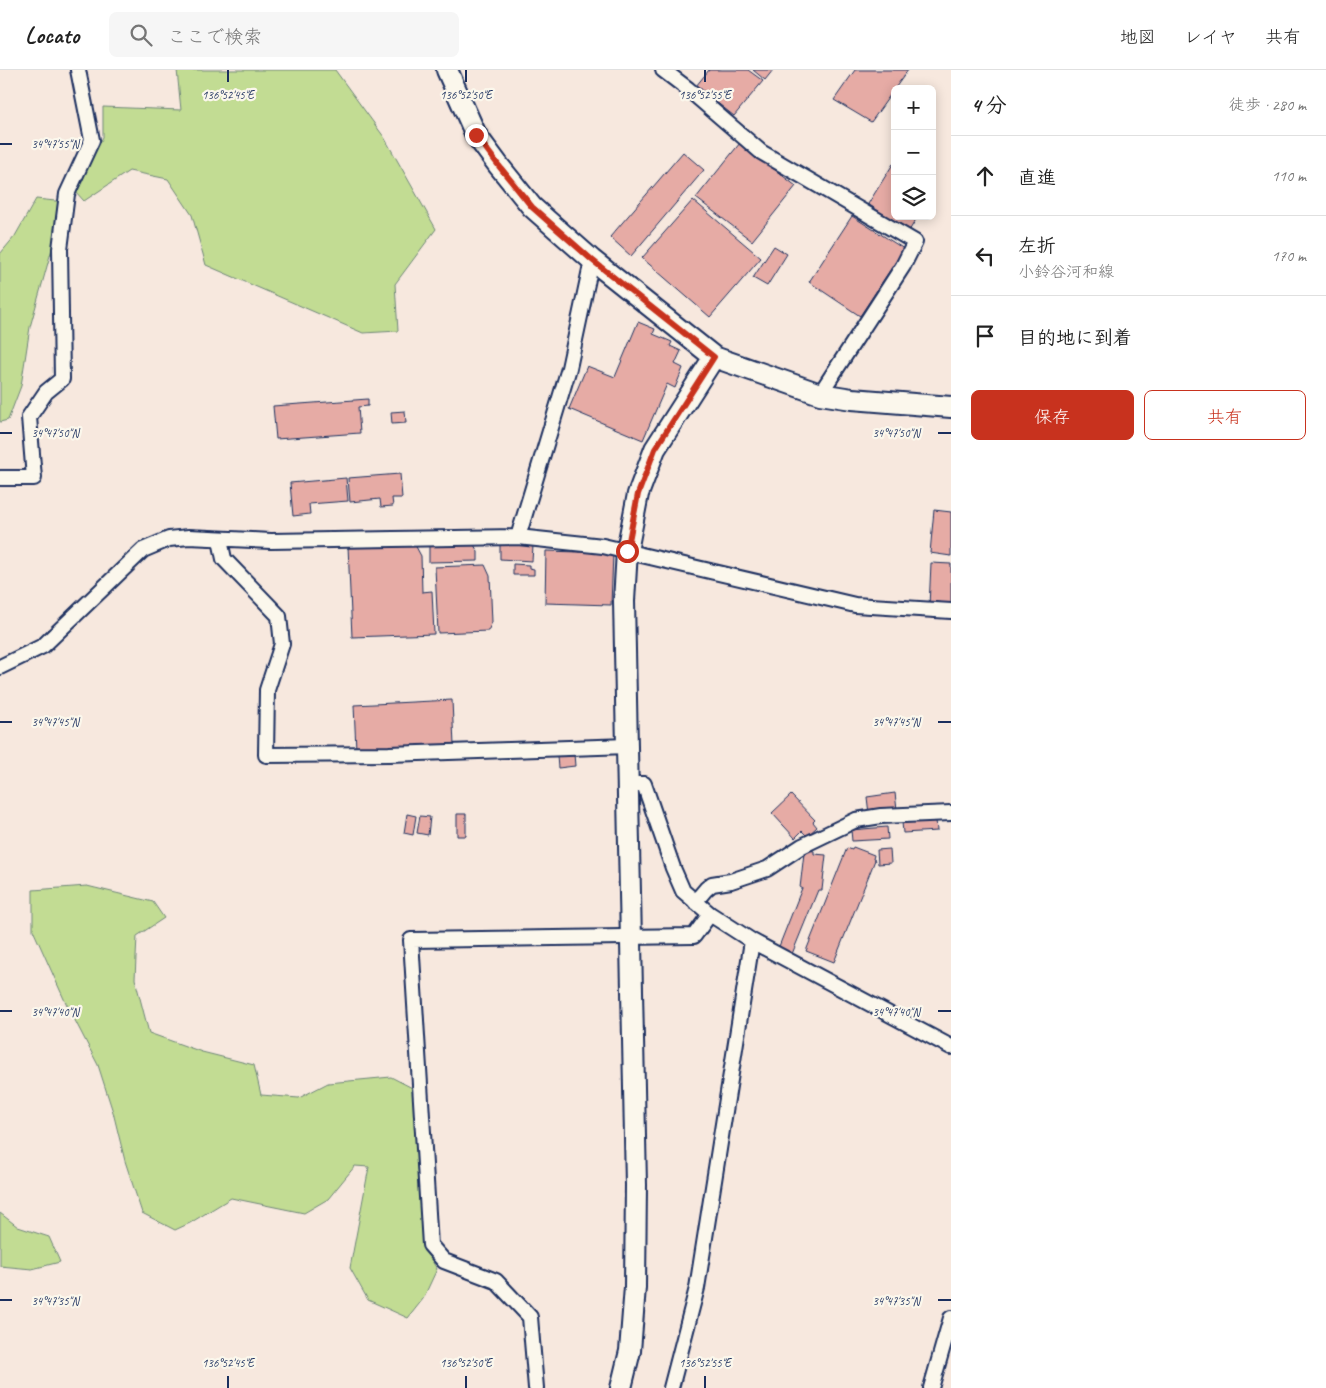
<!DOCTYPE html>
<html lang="ja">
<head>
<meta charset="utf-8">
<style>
  :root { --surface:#fff; --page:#f6f6f6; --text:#222; --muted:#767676; --line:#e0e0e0; --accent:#c8321e }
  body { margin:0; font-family:Caveat,"Klee One",sans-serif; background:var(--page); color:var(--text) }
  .controls { position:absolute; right:15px; top:15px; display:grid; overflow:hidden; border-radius:8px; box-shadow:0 2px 12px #0003 }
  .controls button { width:45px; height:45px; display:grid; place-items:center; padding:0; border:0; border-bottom:1px solid var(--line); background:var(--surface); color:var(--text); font:25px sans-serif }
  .stop { position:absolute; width:15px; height:15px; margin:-11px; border:4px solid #c8321e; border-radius:50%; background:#fff }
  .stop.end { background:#c8321e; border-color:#fff; box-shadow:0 1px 5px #0008 }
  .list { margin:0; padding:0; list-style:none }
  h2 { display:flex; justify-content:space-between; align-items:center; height:65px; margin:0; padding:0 20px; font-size:21px }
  h2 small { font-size:16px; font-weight:400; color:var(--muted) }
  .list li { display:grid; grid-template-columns:32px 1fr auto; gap:15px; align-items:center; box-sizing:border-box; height:80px; padding:0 20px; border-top:1px solid var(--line) }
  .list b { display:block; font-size:19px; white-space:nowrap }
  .list p { margin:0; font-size:16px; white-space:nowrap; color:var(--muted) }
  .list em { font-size:16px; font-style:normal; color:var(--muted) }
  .actions { display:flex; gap:10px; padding:15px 20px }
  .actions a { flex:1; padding:11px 0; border:1px solid var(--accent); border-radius:8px; text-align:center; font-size:18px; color:var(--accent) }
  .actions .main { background:var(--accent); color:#fff }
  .icon { flex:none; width:28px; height:28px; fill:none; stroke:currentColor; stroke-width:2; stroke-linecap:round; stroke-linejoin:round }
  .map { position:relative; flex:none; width:951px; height:1318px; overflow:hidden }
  header { display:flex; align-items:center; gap:30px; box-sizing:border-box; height:70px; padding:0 25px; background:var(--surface); border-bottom:1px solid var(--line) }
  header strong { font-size:24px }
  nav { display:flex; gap:28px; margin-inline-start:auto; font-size:18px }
  .search { width:350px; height:45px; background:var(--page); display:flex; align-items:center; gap:12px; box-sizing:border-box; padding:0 18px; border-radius:8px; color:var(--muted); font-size:19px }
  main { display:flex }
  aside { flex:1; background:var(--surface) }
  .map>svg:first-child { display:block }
  .green { fill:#c2dc93; stroke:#6e8678 }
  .building { fill:#e6aba5; stroke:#1b2f5e }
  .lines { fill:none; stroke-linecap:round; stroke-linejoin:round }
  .street-casing { stroke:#1b2f5e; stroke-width:18 }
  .secondary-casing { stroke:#1b2f5e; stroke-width:24 }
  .street { stroke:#fbf7ec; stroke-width:14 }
  .secondary { stroke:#fbf7ec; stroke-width:20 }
  .route { stroke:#c8321e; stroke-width:6 }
  .ticks { fill:none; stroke:#1b2f5e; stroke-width:2 }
  .ticks-label { font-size:12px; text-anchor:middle; fill:#1b2f5e; stroke:#fbf7ec; stroke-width:4.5; stroke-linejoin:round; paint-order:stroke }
</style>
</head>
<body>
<header>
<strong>Locato</strong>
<div class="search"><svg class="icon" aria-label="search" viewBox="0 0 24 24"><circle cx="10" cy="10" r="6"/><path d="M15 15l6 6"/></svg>ここで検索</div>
<nav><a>地図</a><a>レイヤ</a><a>共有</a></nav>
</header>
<main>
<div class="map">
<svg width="951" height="1318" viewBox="0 0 951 1318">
  <rect width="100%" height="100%" fill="#f7e8de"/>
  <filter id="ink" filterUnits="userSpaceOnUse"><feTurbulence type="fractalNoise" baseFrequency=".02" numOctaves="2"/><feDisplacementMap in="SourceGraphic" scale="10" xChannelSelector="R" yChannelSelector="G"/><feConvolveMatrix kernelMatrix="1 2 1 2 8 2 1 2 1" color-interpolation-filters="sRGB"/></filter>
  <g filter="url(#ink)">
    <path class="green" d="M 177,0 L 335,0 L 384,67 L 436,159 L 395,214 L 398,261 L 363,263 L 206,195 L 192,145 L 168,109 L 129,101 L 84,131 L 75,121 L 103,67 L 103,37 L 181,40 Z
      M 36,129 L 65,132 L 30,257 L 21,316 L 8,350 L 0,352 L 0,184 L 15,166 Z
      M 87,816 L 153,832 L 164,848 L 137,866 L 135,909 L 149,963 L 202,982 L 254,995 L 261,1025 L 299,1028 L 328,1013 L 391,1007 L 418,1021 L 424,1178 L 437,1199 L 423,1229 L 408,1248 L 368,1230 L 350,1198 L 369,1097 L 355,1096 L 328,1129 L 304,1143 L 231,1128 L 190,1153 L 175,1160 L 142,1143 L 125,1091 L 113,1042 L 98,995 L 64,929 L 33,860 L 33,820 Z
      M 0,1143 L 18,1157 L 49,1167 L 60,1192 L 32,1199 L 0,1196 Z"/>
    <path class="building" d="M 709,0 L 748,0 L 763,11 L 734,46 L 696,16 Z
      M 753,0 L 773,0 L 765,10 Z
      M 855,0 L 908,0 L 871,52 L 834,30 Z
      M 740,73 L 796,116 L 752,171 L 696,128 Z
      M 683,82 L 704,100 L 631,186 L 610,167 Z
      M 893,94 L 895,95 L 895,146 L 918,146 L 909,161 L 868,134 Z
      M 693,130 L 761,188 L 710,247 L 642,188 Z
      M 852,146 L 904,179 L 860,246 L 809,212 Z
      M 774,176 L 787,184 L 767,216 L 753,208 Z
      M 638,252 L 655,259 L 653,264 L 672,272 L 670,276 L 681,281 L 675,294 L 683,298 L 675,318 L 667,314 L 643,370 L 569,339 L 587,296 L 615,307 Z
      M 368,329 L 368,336 L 358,337 L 360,363 L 276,369 L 273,336 Z
      M 405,341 L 406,353 L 392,354 L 391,342 Z
      M 400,404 L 402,428 L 392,428 L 393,436 L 381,437 L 380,429 L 350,432 L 348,408 Z
      M 346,408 L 348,431 L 309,434 L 310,444 L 293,446 L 290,413 Z
      M 934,440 L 951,442 L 951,486 L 930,483 Z
      M 414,473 L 421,486 L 422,522 L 432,521 L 434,564 L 352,567 L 348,476 Z
      M 473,473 L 478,482 L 478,491 L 429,492 L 429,474 Z
      M 500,474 L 533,476 L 532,491 L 500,489 Z
      M 546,481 L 613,483 L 611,535 L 545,533 Z
      M 931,493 L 951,494 L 951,538 L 929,537 Z
      M 513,494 L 529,495 L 529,498 L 534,499 L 534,505 L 513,505 Z
      M 485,495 L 490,506 L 492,552 L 488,561 L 438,563 L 435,497 Z
      M 452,630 L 454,676 L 356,680 L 354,635 Z
      M 574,684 L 575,696 L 558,698 L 557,686 Z
      M 895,723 L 897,740 L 869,744 L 867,727 Z
      M 791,725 L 815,750 L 813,752 L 817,757 L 807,766 L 802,761 L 795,768 L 772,743 Z
      M 407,744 L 416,746 L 413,765 L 404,763 Z
      M 457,744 L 466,744 L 466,766 L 457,766 Z
      M 420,746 L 430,747 L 428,765 L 417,763 Z
      M 936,750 L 937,761 L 903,763 L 902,752 Z
      M 887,757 L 888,769 L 852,771 L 851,760 Z
      M 853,777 L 874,785 L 873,789 L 875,790 L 834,892 L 806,881 L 847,778 L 852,780 Z
      M 890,779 L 891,793 L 878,794 L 877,780 Z
      M 807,780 L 814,781 L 814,784 L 826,785 L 822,820 L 818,820 L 792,884 L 778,879 L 802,818 L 800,818 L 804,783 L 806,783 Z"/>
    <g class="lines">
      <g class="street-casing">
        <path id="street" d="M 663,0 L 688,19 L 761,82 L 915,172 L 903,196 L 820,324
          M 0,408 L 34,408 L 29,347 L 46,322 L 62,309 L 60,179 L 67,124 L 92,70 L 78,0
          M 518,467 L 569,298 L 592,190
          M 220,470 L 224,489 L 279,546 L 282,574 L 267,620 L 266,685 L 389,684 L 628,676
          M 0,597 L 43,576 L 143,480 L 169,469 L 189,467 L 271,471 L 518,467 L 603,476 L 855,535 L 951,541
          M 629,714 L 644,714 L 673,798 L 683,821 L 710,844 L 752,871 L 951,977
          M 695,832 L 706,819 L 712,814 L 731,811 L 767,799 L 802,776 L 856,750 L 881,746 L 951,743
          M 536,1318 L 530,1247 L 496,1211 L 444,1191 L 430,1175 L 411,870 L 694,866 L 710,844
          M 671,1318 L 697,1218 L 752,871
          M 931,1318 L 951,1248"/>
      </g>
      <g class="secondary-casing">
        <path id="secondary" d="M 447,0 L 476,65 L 499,96 L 532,137 L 592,190 L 714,287 L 820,324 L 852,329 L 951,337
          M 621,1318 L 630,1281 L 635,1217 L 636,1115 L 624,531 L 627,481 L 638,424 L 655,379 L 714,287"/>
      </g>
      <use href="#street" class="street"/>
      <use href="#secondary" class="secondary"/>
    </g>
  </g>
  <g class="lines" filter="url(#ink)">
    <path class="route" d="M 476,65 L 499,96 L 532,137 L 592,190 L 714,287 L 655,379 L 638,424 L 627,481"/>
  </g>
  <path class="ticks" d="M 228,0 L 228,12M 466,0 L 466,12M 705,0 L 705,12M 0,74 L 12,74M 0,363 L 12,363M 938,363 L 951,363M 0,652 L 12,652M 938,652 L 951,652M 0,941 L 12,941M 938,941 L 951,941M 0,1230 L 12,1230M 938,1230 L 951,1230M 228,1306 L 228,1318M 466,1306 L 466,1318M 705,1306 L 705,1318"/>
  <g class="ticks-label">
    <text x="228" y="29">136°52'45"E</text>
    <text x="466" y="29">136°52'50"E</text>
    <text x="705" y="29">136°52'55"E</text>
    <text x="55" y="78">34°47'55"N</text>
    <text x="55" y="367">34°47'50"N</text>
    <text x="896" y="367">34°47'50"N</text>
    <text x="55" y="656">34°47'45"N</text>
    <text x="896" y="656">34°47'45"N</text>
    <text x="55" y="946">34°47'40"N</text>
    <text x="896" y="946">34°47'40"N</text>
    <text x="55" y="1235">34°47'35"N</text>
    <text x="896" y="1235">34°47'35"N</text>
    <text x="228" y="1297">136°52'45"E</text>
    <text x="466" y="1297">136°52'50"E</text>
    <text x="705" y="1297">136°52'55"E</text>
  </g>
</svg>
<div class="controls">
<button>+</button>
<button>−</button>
<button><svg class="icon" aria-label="layers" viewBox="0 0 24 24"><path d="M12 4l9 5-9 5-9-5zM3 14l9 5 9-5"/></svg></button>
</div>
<div class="stop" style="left:627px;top:481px"></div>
<div class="stop end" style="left:476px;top:65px"></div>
</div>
<aside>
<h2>4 分<small>徒歩 · 280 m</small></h2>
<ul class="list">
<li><svg class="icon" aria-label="ahead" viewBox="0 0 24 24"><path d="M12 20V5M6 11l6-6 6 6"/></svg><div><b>直進</b></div><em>110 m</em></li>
<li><svg class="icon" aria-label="left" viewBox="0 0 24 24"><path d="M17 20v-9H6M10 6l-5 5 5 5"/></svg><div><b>左折</b><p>小鈴谷河和線</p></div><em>170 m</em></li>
<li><svg class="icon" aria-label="arrive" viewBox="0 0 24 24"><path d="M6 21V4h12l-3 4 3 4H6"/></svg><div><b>目的地に到着</b></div></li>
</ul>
<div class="actions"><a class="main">保存</a><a>共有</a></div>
</aside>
</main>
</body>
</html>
